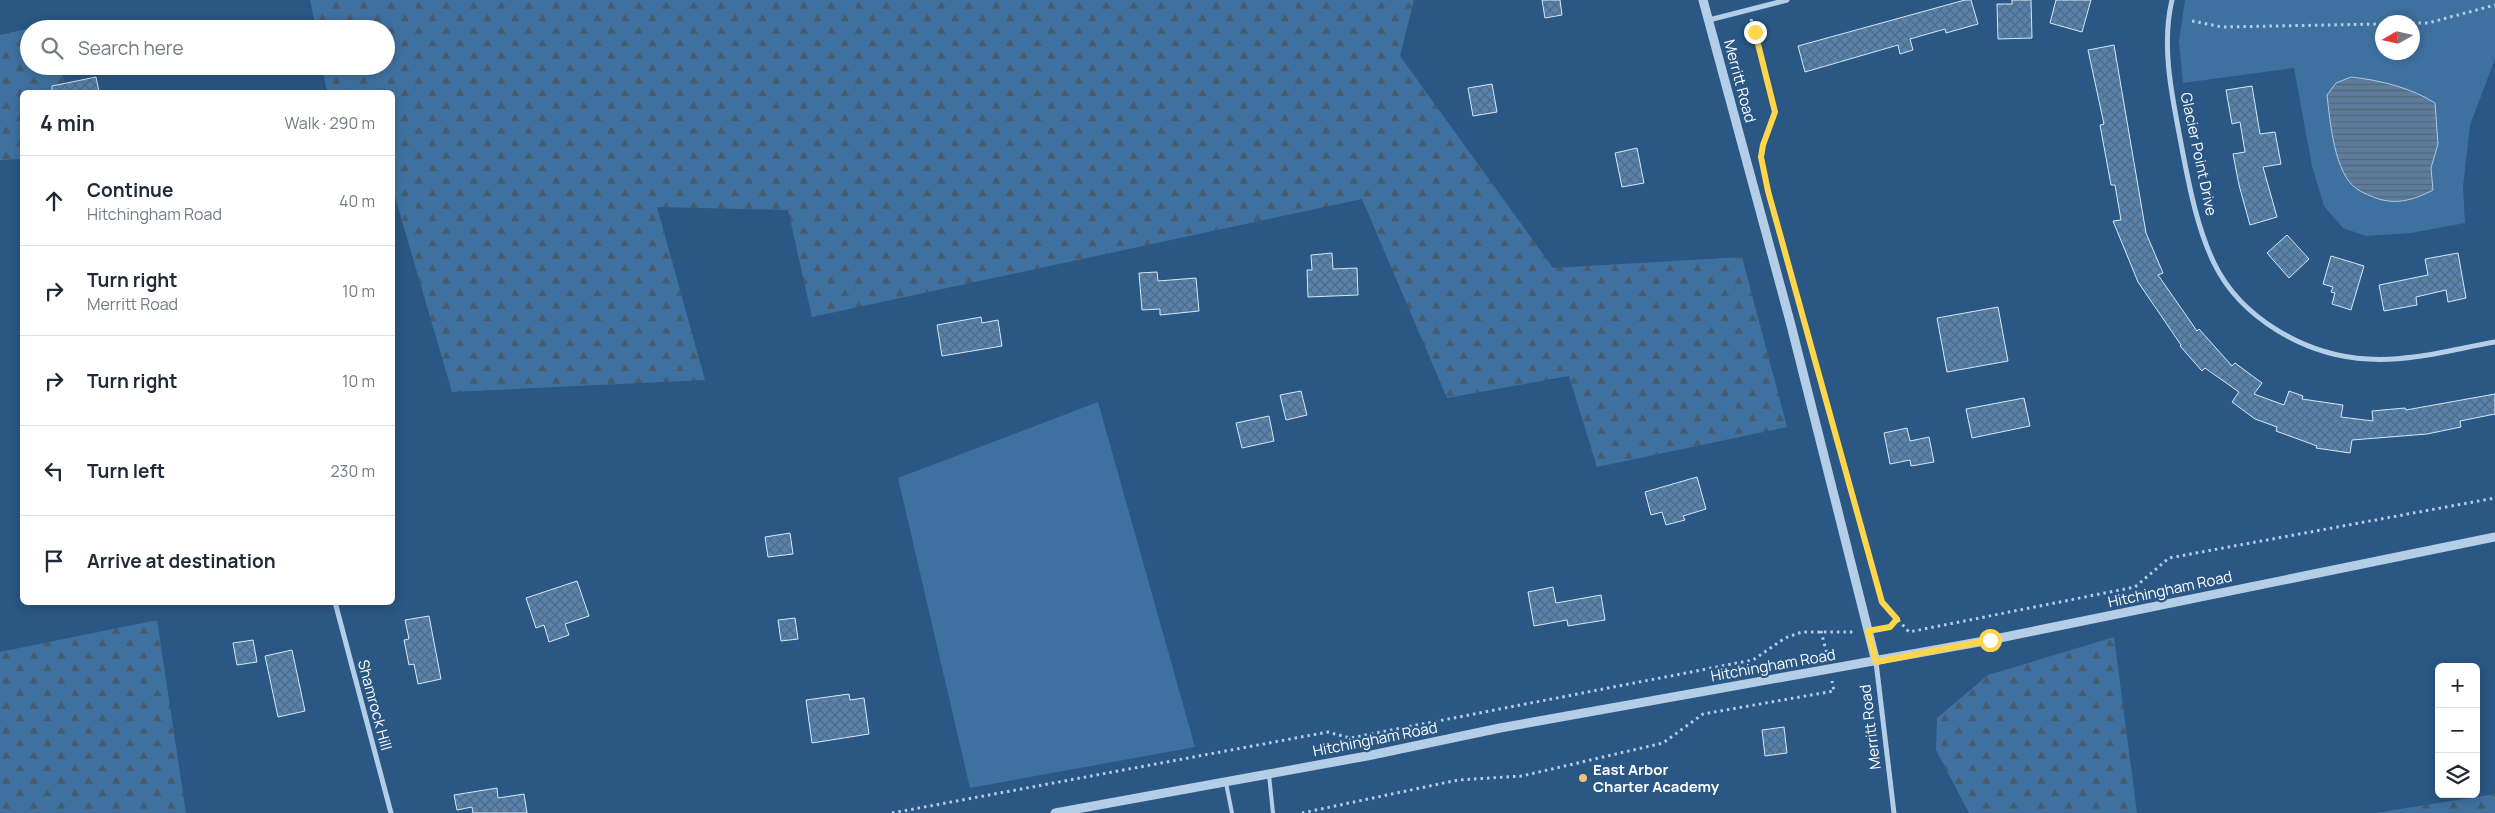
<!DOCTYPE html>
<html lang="en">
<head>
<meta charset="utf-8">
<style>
  :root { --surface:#fff; --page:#f6f6f7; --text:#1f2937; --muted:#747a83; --line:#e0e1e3 }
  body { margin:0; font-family:Manrope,sans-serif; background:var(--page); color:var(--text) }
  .controls { position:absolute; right:15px; bottom:15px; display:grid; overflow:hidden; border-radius:8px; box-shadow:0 2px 12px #0003 }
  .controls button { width:45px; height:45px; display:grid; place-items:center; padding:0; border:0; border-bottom:1px solid var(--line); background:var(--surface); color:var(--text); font:25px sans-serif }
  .compass { position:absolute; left:2375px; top:15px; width:45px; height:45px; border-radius:50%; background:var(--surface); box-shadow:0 2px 12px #0003; rotate:261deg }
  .stop { position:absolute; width:15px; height:15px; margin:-11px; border:4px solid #ffd54a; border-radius:50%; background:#fff }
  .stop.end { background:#ffd54a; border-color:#fff; box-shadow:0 1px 5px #0008 }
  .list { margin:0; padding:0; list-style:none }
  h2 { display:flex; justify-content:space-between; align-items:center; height:65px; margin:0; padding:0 20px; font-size:21px }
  h2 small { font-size:16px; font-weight:400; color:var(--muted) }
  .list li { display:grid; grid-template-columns:32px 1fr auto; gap:15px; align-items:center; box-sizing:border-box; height:90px; padding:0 20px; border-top:1px solid var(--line) }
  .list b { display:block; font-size:19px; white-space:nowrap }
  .list p { margin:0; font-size:16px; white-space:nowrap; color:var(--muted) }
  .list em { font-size:16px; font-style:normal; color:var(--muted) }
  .icon { flex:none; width:28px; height:28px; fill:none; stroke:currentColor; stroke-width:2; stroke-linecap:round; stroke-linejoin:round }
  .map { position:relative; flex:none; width:2495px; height:813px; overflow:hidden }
  .search { position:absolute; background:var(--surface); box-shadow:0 2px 12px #0003; left:20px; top:20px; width:375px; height:55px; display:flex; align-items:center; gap:12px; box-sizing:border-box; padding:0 18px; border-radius:28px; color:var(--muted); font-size:19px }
  .panel { position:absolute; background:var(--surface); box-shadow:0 2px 12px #0003; left:20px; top:90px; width:375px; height:515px; border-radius:8px }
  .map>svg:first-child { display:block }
  .grass { fill:#3f71a0; fill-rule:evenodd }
  .forest { fill:url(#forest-firs) }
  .water { fill:url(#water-rules); stroke:#a9cae7 }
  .building { fill:url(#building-cross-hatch); stroke:#d7e7f6 }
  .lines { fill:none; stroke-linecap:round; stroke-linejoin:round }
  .path { stroke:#b4cee7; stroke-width:3; stroke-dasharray:2.5 4; stroke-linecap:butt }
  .service { stroke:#b4cee7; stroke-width:4 }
  .minor { stroke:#b4cee7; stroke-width:5 }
  .tertiary { stroke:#b4cee7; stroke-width:9 }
  .route { stroke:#ffd54a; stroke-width:6 }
  .poi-dot { fill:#edc57b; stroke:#2a5784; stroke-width:2 }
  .labels { text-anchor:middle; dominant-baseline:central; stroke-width:4.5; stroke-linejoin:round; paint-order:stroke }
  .street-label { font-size:15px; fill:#fff; stroke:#2a5784 }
  .poi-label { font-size:15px; font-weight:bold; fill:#fff; stroke:#2a5784; text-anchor:start }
</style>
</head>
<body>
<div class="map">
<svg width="2495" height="813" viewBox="0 0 2495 813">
  <defs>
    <pattern id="forest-firs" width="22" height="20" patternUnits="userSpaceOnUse" patternTransform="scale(1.25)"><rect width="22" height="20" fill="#3f71a0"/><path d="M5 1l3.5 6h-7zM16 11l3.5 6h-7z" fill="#475b6e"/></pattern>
    <pattern id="water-rules" width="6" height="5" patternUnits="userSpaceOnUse" patternTransform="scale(1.25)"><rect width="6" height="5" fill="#5d7c9b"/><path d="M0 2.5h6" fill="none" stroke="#567"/></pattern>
    <pattern id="building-cross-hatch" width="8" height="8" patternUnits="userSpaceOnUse" patternTransform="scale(1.25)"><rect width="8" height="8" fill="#5682ad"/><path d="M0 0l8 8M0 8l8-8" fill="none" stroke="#526a81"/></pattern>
  </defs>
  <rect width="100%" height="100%" fill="#2a5784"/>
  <path class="grass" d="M 2185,0 L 2495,0 L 2495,59 L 2470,125 L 2463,187 L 2465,223 L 2411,233 L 2366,236 L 2343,228 L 2324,206 L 2312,166 L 2294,68 L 2183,83 L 2179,41 ZM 2382,22 L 2412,22 L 2412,52 L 2382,52 Z
    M 1098,402 L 1195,747 L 970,788 L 898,478 Z"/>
  <path class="forest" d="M 310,0 L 1414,0 L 1400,56 L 1553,268 L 1742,257 L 1787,427 L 1597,467 L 1569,376 L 1447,398 L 1362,199 L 812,317 L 788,210 L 657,207 L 705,380 L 452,392 L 393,190 L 392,92 L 327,92 L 322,66 L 386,66 L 386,29 L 316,29 Z
    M 49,24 L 51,29 L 29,29 L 29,66 L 60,66 L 67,92 L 22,92 L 22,159 L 0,160 L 0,35 Z
    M 157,620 L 186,813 L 0,813 L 0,652 Z
    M 2114,637 L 2137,813 L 1969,813 L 1936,750 L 1937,718 L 1988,675 Z
    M 2495,794 L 2495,813 L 2375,813 Z"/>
  <path class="water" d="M 2351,77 C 2379,80 2412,88 2435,103 L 2438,144 L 2431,168 L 2433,190 C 2412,201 2393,206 2371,196 C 2366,194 2361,192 2357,189 C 2334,174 2330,120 2327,95 L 2336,83 Z"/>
  <path class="building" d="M 1542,0 L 1560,0 L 1562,15 L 1545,18 Z
    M 1965,0 L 1971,0 L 1978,24 L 1946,33 L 1945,29 L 1910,39 L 1913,50 L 1900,54 L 1898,45 L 1805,72 L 1798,46 Z
    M 2012,0 L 2031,0 L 2032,38 L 1998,39 L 1997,4 L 2012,4 Z
    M 2056,0 L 2091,0 L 2082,32 L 2050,23 Z
    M 2114,45 L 2146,233 L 2163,273 L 2158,275 L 2197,331 L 2199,329 L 2232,366 L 2235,363 L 2262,383 L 2254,394 L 2284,405 L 2289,391 L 2303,396 L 2302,399 L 2343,405 L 2341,417 L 2373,421 L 2372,411 L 2405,408 L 2406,410 L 2495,394 L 2495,414 L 2460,421 L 2461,427 L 2427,434 L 2352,440 L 2350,453 L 2316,448 L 2317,446 L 2276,431 L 2277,427 L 2255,419 L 2232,402 L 2239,392 L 2205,368 L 2202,371 L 2180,346 L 2181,345 L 2138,282 L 2113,221 L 2121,220 L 2115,185 L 2111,185 L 2100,125 L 2104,124 L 2088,50 Z
    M 96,77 L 99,92 L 52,92 L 52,86 Z
    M 1492,84 L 1497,112 L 1473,116 L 1468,88 Z
    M 2252,86 L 2260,134 L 2275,132 L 2281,164 L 2263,167 L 2277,217 L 2250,225 L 2239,185 L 2233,154 L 2245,152 L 2240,122 L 2232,124 L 2226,90 Z
    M 1637,148 L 1644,183 L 1622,187 L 1615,153 Z
    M 2287,235 L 2309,259 L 2289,278 L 2267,253 Z
    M 1332,253 L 1333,269 L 1357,268 L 1358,295 L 1308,297 L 1307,270 L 1312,270 L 1311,255 Z
    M 2458,253 L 2466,298 L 2448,302 L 2446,290 L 2416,297 L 2417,305 L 2384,311 L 2379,285 L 2428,275 L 2425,259 Z
    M 2331,256 L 2364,266 L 2351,310 L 2332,304 L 2335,293 L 2331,292 L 2333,287 L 2323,284 Z
    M 1157,272 L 1158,281 L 1196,278 L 1199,311 L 1160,315 L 1160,309 L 1142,310 L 1139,273 Z
    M 1998,307 L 2008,361 L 1947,372 L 1937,318 Z
    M 981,317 L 982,323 L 998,320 L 1002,346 L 942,356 L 937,325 Z
    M 1301,391 L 1307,415 L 1286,420 L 1280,395 Z
    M 2024,398 L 2030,426 L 1972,438 L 1966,409 Z
    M 1269,416 L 1274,441 L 1242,448 L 1236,423 Z
    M 1907,428 L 1910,441 L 1929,437 L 1934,462 L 1911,466 L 1910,460 L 1890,464 L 1884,433 Z
    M 1697,477 L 1706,509 L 1683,516 L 1685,520 L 1666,525 L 1662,512 L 1651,515 L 1645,492 Z
    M 790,533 L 793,554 L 768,557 L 765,537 Z
    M 577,581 L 589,616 L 565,624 L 569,635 L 549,642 L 544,625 L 536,628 L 526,598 Z
    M 1553,587 L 1556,603 L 1601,595 L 1605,620 L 1568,626 L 1567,620 L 1534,626 L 1528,592 Z
    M 429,616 L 441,679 L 418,684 L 414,664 L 409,665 L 404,640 L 409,639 L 405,620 Z
    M 795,618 L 798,639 L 781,641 L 778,620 Z
    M 253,640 L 257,662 L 237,665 L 233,643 Z
    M 292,650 L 305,711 L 278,717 L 265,656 Z
    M 849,694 L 850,700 L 864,698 L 869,734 L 812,743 L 806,700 Z
    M 1784,727 L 1787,753 L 1765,756 L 1762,730 Z
    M 497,788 L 498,798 L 524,794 L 527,813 L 473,813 L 472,807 L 457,810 L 454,795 Z"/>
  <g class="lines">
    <path class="path" d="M 1751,19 L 1775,112 L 1763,145 L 1762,163
      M 2192,21 L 2222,27 L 2382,24
      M 2412,23 L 2428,23 L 2495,5
      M 1816,362 L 1882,602 L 1909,632 L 2135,587 L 2169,558 L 2495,498
      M 1879,629 L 1890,627 L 1897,619
      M 1821,631 L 1828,658
      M 892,813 L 1328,732 L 1350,738 L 1753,660 L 1785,638 L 1802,632 L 1856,632
      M 1302,813 L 1458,780 L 1522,776 L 1663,743 L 1703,714 L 1834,691 L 1832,681"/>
    <path class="service" d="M 1269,775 L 1273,813
      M 1226,783 L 1232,813"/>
    <path class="minor" d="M 2172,0 C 2160,50 2174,104 2183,154 C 2190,190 2198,230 2214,263 C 2241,319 2307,356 2368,359 C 2410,362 2454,349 2495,342
      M 1709,20 L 1787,0
      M 335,602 L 391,813
      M 1876,662 L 1894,813"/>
    <path class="tertiary" d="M 1703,0 L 1791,325 L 1876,662
      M 1055,813 L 1367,756 L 1500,728 L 1990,640 L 2495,537"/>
  </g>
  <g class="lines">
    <path class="route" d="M 1755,32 L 1775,112 L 1763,145 L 1761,157 L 1768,191 L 1882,602 L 1897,619 L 1890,627 L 1868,631 L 1876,662 L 1990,640"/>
  </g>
  <circle class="poi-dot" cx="1583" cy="778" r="5"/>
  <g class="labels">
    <g class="street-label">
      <text transform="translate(1740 81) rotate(75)">Merritt Road</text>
      <text transform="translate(2199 154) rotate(78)">Glacier Point Drive</text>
      <text transform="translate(2170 589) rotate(-12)">Hitchingham Road</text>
      <text transform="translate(1773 665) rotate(-10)">Hitchingham Road</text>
      <text transform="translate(375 705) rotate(75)">Shamrock Hill</text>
      <text transform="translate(1870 727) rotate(-97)">Merritt Road</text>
      <text transform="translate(1375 739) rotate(-11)">Hitchingham Road</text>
    </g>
    <g class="poi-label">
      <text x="1593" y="769">East Arbor<tspan x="1593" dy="17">Charter Academy</tspan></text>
    </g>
  </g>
</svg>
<div class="controls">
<button>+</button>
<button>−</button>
<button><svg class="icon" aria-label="layers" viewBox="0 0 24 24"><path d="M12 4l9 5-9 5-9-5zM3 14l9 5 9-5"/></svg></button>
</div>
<svg class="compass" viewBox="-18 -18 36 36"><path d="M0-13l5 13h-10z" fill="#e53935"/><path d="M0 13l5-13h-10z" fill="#747a83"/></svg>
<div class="stop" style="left:1990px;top:640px"></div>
<div class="stop end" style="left:1755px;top:32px"></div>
<div class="search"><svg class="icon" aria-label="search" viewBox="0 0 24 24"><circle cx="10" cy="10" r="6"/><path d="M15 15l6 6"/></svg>Search here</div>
<section class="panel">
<h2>4 min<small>Walk · 290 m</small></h2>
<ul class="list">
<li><svg class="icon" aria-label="ahead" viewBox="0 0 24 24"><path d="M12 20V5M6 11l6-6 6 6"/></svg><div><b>Continue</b><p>Hitchingham Road</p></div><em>40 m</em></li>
<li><svg class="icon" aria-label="right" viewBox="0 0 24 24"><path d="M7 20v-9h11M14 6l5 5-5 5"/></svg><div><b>Turn right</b><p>Merritt Road</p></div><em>10 m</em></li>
<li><svg class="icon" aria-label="right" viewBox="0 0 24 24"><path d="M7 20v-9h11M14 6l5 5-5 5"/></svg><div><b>Turn right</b></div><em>10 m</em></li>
<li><svg class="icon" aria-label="left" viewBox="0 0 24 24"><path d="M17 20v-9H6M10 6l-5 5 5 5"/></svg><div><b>Turn left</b></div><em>230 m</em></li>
<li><svg class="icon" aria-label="arrive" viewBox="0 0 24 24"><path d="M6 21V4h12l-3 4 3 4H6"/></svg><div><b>Arrive at destination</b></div></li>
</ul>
</section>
</div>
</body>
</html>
